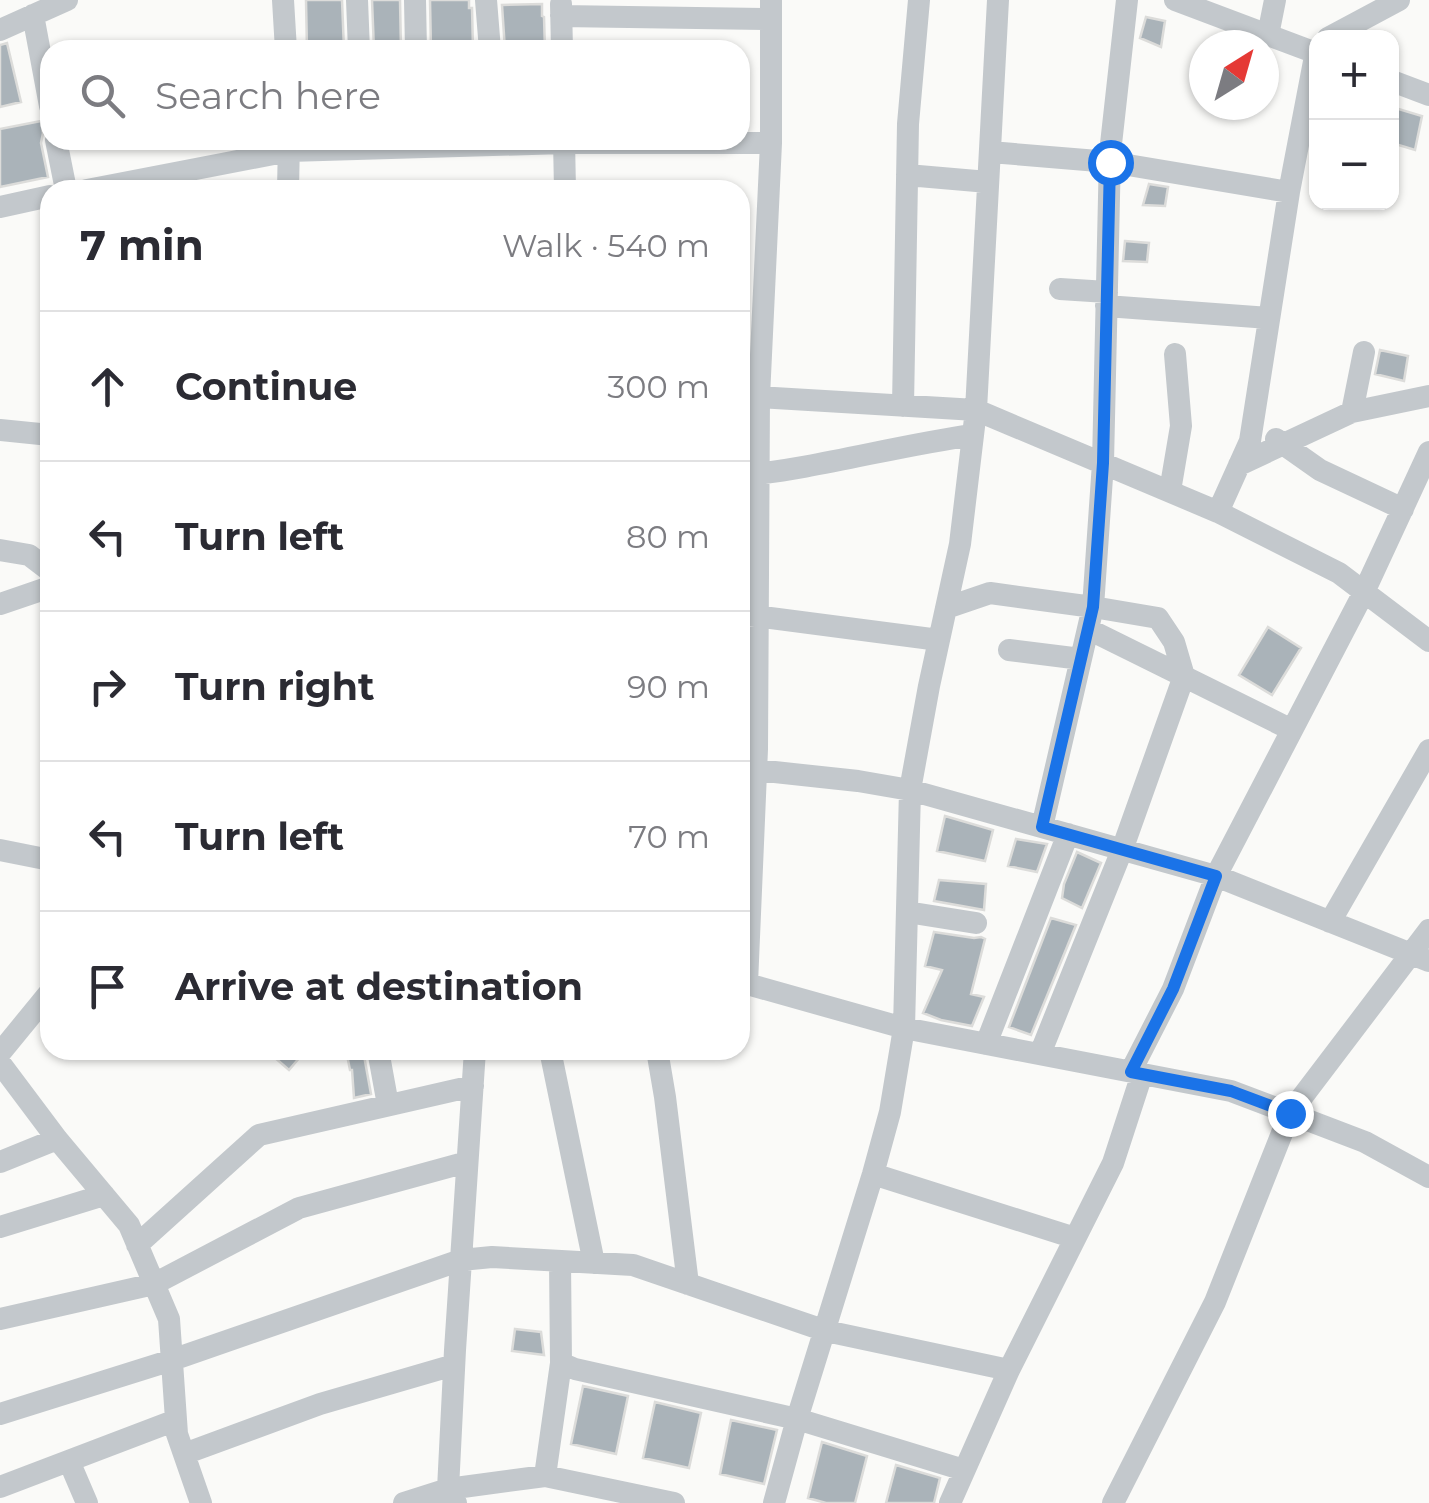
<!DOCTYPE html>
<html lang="en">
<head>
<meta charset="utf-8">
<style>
  :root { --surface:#fff; --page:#f2f2f3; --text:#2b2b33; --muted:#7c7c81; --line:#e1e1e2 }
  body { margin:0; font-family:Montserrat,sans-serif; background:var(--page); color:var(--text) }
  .controls { position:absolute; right:30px; top:30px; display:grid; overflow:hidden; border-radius:20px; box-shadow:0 2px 8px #0004 }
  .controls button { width:90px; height:90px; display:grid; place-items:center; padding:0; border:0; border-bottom:2px solid var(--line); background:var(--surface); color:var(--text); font:50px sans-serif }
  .compass { position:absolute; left:1189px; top:30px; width:90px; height:90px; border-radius:50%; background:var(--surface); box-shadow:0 2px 8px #0004; rotate:37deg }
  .stop { position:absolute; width:30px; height:30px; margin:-22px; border:8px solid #1a73e8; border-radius:50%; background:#fff }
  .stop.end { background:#1a73e8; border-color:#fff; box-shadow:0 2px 10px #0008 }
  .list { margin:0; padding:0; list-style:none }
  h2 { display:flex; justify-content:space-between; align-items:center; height:130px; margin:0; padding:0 40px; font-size:42px }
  h2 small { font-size:32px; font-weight:400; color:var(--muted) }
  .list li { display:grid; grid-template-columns:65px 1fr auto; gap:30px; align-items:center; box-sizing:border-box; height:150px; padding:0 40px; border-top:2px solid var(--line) }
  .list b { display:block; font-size:38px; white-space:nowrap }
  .list em { font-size:32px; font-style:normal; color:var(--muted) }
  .icon { flex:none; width:55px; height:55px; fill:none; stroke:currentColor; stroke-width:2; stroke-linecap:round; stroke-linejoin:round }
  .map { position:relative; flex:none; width:1429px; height:1503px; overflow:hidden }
  .search { position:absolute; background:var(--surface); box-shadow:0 2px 8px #0004; left:40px; top:40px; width:710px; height:110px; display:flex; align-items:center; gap:25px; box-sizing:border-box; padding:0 35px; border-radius:30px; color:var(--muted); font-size:38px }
  .panel { position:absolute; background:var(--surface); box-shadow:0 2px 8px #0004; left:40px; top:180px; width:710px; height:880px; border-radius:30px }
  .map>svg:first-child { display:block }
  .building { fill:#aab3b9; stroke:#dcdcda; stroke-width:2.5 }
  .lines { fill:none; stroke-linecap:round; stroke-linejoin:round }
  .minor { stroke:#c3c8cc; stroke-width:22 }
  .route { stroke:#1a73e8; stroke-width:12 }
</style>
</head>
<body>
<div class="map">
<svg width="1429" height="1503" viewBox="0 0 1429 1503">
  <rect width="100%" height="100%" fill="#fafaf8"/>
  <path class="building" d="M 306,0 L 342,0 L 344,50 L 307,50 Z
    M 372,0 L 400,0 L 401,50 L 374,50 Z
    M 430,0 L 469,0 L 469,8 L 472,8 L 473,49 L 431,50 Z
    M 542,4 L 542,16 L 544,17 L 545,50 L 505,50 L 502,5 Z
    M 1146,17 L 1165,21 L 1161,47 L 1140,38 Z
    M 7,43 L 21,102 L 0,107 L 0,45 Z
    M 1392,107 L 1422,116 L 1415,150 L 1392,143 Z
    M 41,121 L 43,133 L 41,143 L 48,177 L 0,187 L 0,129 Z
    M 1149,184 L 1168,187 L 1165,206 L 1143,205 Z
    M 1125,241 L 1149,243 L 1147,262 L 1123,261 Z
    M 1380,350 L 1408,356 L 1404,381 L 1375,374 Z
    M 1268,627 L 1301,648 L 1272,695 L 1239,675 Z
    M 945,816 L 993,830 L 985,861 L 937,851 Z
    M 1016,839 L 1047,844 L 1037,872 L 1008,866 Z
    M 1077,852 L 1101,863 L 1082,908 L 1062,898 L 1064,884 Z
    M 939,880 L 986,884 L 984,910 L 934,901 Z
    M 1051,918 L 1076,925 L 1031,1035 L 1009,1027 Z
    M 934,932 L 974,938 L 981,937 L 985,939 L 971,994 L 984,997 L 972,1026 L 941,1020 L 923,1013 L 942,970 L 925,966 Z
    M 266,1050 L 306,1050 L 289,1070 Z
    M 346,1050 L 363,1050 L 371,1094 L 354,1098 L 352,1070 L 350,1070 Z
    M 515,1329 L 541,1332 L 544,1355 L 512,1351 Z
    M 583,1386 L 628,1396 L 616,1454 L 571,1444 Z
    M 655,1402 L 701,1413 L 689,1468 L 643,1458 Z
    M 731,1420 L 777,1430 L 764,1484 L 720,1474 Z
    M 822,1442 L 867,1456 L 855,1503 L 826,1503 L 808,1498 Z
    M 896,1465 L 940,1478 L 934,1503 L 886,1503 Z"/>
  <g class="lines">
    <path class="minor" d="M 283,0 L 286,50
      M 357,0 L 359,50
      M 415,0 L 416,50
      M 486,0 L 490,50
      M 1175,0 L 1316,53
      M 561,4 L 562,50
      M 33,15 L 50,106
      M 561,16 L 771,19
      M 0,30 L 67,0
      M 1268,35 L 1275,0
      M 1328,38 L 1399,0
      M 1392,81 L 1429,95
      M 56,140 L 66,190
      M 564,140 L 565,190
      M 990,152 L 1110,162 L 1289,192
      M 907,175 L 988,182
      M 87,190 L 289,151 L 564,143 L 771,143
      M 288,190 L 289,140
      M 0,207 L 50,196
      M 1060,289 L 1107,292
      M 1106,306 L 1269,318
      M 759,397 L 976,410 L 1218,512 L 1339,573 L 1429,641
      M 903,406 L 908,124 L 919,0
      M 1352,412 L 1364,352
      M 0,430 L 50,435
      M 1276,439 L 1320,470 L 1403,509
      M 1239,465 L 1352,412 L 1429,396
      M 740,476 C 818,468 895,446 973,435
      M 1170,491 L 1181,426 L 1175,354
      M 1218,512 L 1250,441 L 1289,192 L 1316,51
      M 0,550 L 29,555 L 50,571
      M 0,604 L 50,587
      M 946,608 L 990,593 L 1093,607 L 1158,618 L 1174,642 L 1184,676 L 1122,850 L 1040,1054
      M 740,614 L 939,640
      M 1088,629 L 1292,730
      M 1009,650 L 1081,659
      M 756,770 L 858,781 L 910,790 L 1216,876 L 1429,961
      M 1042,827 L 1093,607 L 1103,463 L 1110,153 L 1127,0
      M 0,850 L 50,860
      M 907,912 L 976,923
      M 1330,922 L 1429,750
      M 740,982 L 904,1028 L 1231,1091 L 1365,1142 L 1429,1177
      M 747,984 L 757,749 L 759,397 L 771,143 L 771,0
      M 986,1044 L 1068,834
      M 378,1050 L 388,1105
      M 550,1050 L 594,1263
      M 657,1050 L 665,1097 L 688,1284
      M 0,1053 L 50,992
      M 0,1063 L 57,1139 L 129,1225 L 169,1319 L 177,1434 L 201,1503
      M 1131,1071 L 1173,989 L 1216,876 L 1364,592 L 1429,452
      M 0,1162 L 57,1139
      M 873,1174 L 1075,1238
      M 0,1227 L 104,1195
      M 137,1245 L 259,1135 L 473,1086
      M 0,1319 L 154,1284 L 299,1208 L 467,1162
      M 561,1363 L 575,1369 L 797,1419 L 774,1503
      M 0,1414 L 172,1360 L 461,1260 L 492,1257 L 633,1265 L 826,1331 L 1009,1370
      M 184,1454 L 320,1404 L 454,1365
      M 69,1461 L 87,1503
      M 964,1470 L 797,1419 L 873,1174 L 890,1112 L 904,1028 L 910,790 L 929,686 L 960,544 L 976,410 L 998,0
      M 545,1476 L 561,1363 L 560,1261
      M 0,1487 L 176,1420
      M 404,1503 L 448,1489 L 545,1476 L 674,1503
      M 456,1503 L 448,1489 L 455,1350 L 475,1050
      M 950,1503 L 1009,1370 L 1113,1163 L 1142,1074
      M 1113,1503 L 1215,1302 L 1290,1113 L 1429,930"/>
  </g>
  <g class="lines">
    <path class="route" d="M 1110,162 L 1103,463 L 1093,607 L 1042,827 L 1216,876 L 1173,989 L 1131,1072 L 1231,1091 L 1290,1113"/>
  </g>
</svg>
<div class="controls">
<button>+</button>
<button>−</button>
</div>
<svg class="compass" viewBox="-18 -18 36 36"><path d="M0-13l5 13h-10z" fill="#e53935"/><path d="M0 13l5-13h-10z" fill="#7c7c81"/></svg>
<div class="stop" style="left:1110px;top:162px"></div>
<div class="stop end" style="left:1290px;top:1113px"></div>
<div class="search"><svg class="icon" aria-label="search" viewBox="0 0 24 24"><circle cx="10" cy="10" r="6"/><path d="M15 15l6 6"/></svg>Search here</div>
<section class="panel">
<h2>7 min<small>Walk · 540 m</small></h2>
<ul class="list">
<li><svg class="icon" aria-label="ahead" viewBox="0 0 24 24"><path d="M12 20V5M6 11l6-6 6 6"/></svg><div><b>Continue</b></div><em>300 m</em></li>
<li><svg class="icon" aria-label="left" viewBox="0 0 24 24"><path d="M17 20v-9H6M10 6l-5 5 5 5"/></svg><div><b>Turn left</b></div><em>80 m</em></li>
<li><svg class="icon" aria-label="right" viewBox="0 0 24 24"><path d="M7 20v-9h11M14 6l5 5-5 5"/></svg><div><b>Turn right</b></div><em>90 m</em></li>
<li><svg class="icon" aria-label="left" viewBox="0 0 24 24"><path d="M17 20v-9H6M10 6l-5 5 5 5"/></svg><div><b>Turn left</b></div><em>70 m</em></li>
<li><svg class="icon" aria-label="arrive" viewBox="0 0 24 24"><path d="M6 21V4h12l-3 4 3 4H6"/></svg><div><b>Arrive at destination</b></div></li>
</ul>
</section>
</div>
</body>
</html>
